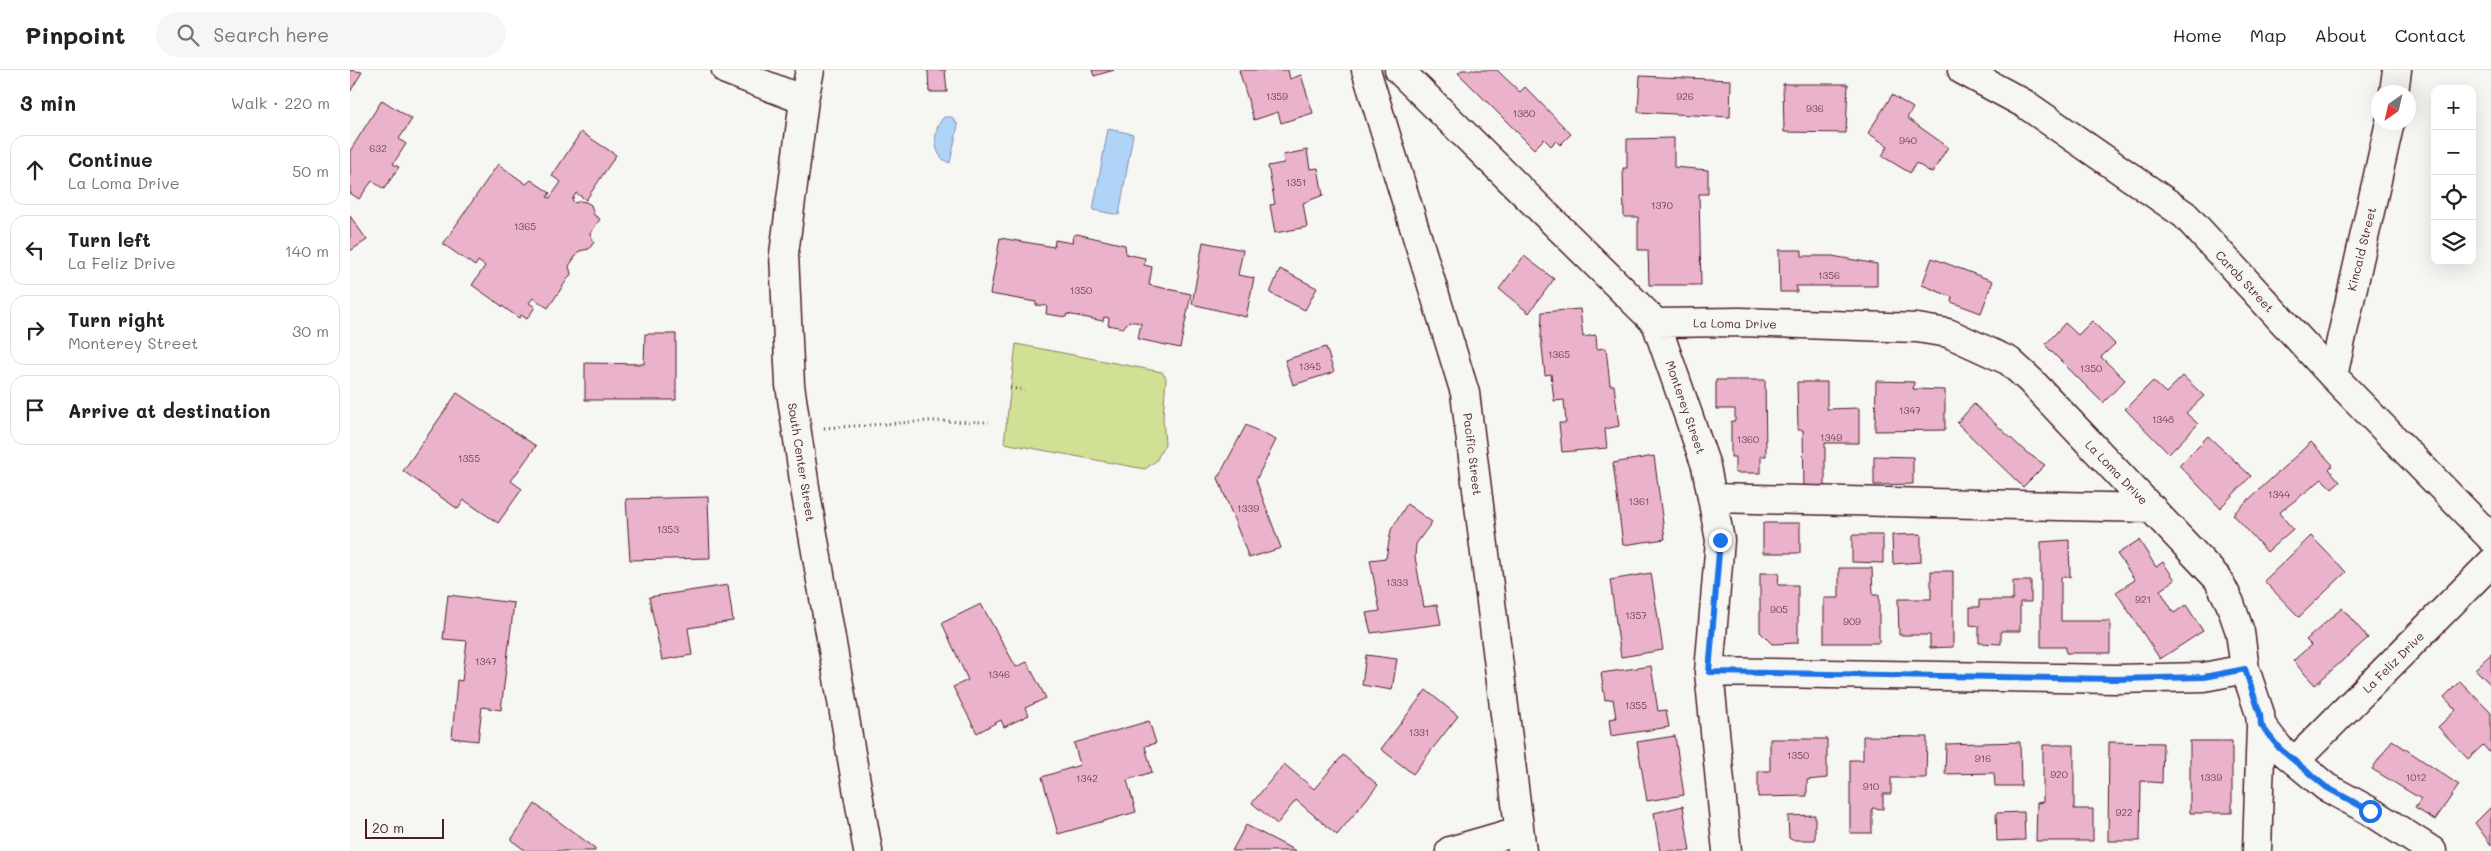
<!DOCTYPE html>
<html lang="en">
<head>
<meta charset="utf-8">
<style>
  :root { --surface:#fff; --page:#f6f6f6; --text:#222; --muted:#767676; --line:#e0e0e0 }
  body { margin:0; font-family:Mali,sans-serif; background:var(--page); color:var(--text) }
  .controls { position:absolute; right:15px; top:15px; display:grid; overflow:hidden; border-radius:10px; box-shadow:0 5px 20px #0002 }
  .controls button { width:45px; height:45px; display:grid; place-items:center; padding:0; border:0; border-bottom:1px solid var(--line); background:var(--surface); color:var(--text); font:25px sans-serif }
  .compass { position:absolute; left:2021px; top:15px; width:45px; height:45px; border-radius:50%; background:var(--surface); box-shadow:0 5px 20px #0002; rotate:214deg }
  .scale { position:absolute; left:15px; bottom:12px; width:79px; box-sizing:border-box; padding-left:5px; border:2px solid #4a1f2b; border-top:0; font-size:14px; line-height:18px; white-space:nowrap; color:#4a1f2b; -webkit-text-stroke:4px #f6f6f2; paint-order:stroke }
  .stop { position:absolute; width:15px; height:15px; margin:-11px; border:4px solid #1a73e8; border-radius:50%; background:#fff }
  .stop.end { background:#1a73e8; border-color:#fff; box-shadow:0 1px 5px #0008 }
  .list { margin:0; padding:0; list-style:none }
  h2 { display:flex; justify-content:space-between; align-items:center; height:65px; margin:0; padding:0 20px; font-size:21px }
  h2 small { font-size:16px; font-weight:400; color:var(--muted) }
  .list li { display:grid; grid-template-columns:32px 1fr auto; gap:15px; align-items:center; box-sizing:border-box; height:70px; margin:0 10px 10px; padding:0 10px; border:1px solid var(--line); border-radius:15px }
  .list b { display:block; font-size:19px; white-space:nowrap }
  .list p { margin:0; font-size:16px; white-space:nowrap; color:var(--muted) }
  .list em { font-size:16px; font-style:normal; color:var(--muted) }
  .icon { flex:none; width:28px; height:28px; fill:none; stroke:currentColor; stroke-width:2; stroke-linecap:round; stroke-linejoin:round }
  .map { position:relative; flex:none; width:2141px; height:781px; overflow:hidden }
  header { display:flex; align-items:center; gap:30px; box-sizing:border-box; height:70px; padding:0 25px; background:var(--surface); border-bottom:1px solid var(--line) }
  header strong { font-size:24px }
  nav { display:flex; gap:28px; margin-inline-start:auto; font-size:18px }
  .search { width:350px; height:45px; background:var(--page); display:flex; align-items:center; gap:12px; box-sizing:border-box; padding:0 18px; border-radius:28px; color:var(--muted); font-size:19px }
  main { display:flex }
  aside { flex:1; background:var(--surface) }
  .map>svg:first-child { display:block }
  .green { fill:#d0e195; stroke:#8d8060 }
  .water { fill:#afd4f8; stroke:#878ca6 }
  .building { fill:#eab3cb; stroke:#4a1f2b }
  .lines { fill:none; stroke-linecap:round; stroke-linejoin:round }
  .minor-casing { stroke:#4a1f2b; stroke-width:31 }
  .path { stroke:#4a1f2b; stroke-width:3; stroke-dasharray:1 4; stroke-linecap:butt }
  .minor { stroke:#f6f6f2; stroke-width:28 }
  .route { stroke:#1a73e8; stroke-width:6 }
  .labels { text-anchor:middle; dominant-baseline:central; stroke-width:4; stroke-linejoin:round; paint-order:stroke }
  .number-label { font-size:10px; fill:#724453 }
  .street-label { font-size:12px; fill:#4a1f2b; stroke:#f6f6f2 }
</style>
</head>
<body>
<header>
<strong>Pinpoint</strong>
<div class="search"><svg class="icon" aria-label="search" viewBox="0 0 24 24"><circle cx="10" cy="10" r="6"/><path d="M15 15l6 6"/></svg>Search here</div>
<nav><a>Home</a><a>Map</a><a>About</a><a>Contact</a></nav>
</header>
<main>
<aside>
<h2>3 min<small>Walk · 220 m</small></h2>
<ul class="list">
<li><svg class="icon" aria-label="ahead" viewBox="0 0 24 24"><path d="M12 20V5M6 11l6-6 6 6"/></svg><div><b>Continue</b><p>La Loma Drive</p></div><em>50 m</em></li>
<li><svg class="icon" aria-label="left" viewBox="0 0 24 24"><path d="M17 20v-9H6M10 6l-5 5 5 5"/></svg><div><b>Turn left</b><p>La Feliz Drive</p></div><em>140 m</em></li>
<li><svg class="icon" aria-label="right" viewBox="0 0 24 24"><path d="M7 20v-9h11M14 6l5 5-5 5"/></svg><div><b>Turn right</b><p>Monterey Street</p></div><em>30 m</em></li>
<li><svg class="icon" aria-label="arrive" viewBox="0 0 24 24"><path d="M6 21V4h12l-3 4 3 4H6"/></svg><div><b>Arrive at destination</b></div></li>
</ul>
</aside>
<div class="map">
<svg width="2141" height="781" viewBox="0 0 2141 781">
  <rect width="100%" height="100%" fill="#f6f6f2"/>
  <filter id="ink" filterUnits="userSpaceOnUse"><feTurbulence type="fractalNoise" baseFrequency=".02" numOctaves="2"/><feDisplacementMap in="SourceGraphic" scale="10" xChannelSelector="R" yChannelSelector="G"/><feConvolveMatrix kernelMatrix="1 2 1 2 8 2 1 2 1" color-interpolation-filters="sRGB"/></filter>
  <g filter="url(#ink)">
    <path class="green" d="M 666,274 L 812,302 L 816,308 L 813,347 L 815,374 L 806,391 L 795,399 L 654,373 Z"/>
    <path class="water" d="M 594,47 L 602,47 L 608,55 L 600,93 C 582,88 582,58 594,47 Z
      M 758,59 L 783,64 L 769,145 L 743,140 Z"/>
    <path class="building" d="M 0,0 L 12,2 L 0,22 Z
      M 575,0 L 595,0 L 597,22 L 579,22 L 578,1 Z
      M 742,0 L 764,0 L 744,6 Z
      M 889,0 L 938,0 L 940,9 L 951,5 L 963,43 L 931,53 L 928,42 L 904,50 Z
      M 1112,0 L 1147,0 L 1170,22 L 1175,17 L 1221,64 L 1210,75 L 1206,71 L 1201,76 L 1194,69 L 1184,79 L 1108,3 Z
      M 1290,6 L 1381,10 L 1380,47 L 1288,42 Z
      M 1433,14 L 1498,14 L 1496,63 L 1434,62 Z
      M 1542,25 L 1563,38 L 1557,48 L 1598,77 L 1582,103 L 1566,93 L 1560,103 L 1532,86 L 1538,76 L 1518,63 Z
      M 32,30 L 62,49 L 49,69 L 56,74 L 43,94 L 49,97 L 34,119 L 22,111 L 9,129 L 0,123 L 0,81 Z
      M 231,62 L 266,85 L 236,130 L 226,123 L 222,130 L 225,133 L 230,131 L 236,132 L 241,135 L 244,145 L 250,149 L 240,164 L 244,172 L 239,179 L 229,181 L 219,196 L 221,204 L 198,238 L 183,228 L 179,233 L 185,237 L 177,249 L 171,245 L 169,248 L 122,215 L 135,196 L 128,191 L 125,196 L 93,174 L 148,94 L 176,114 L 181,110 L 200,123 L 197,127 L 200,128 L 211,112 L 202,106 Z
      M 1324,68 L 1324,97 L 1358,100 L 1358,124 L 1349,124 L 1351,215 L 1299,215 L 1298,180 L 1288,180 L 1288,147 L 1274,147 L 1273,98 L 1277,98 L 1277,69 Z
      M 957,80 L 960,99 L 968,98 L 973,125 L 953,133 L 957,157 L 925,163 L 920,135 L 925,134 L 918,96 L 934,93 L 933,85 Z
      M 0,146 L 17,170 L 0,181 Z
      M 727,164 L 775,175 L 776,184 L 795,188 L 794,195 L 802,197 L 799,215 L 841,224 L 830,278 L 788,269 L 791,253 L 779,251 L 773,258 L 758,255 L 759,248 L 754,247 L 753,251 L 717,244 L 716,247 L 696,244 L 697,236 L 686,235 L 686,232 L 640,224 L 650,168 L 704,177 L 705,170 L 722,173 L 723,166 Z
      M 853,172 L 893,180 L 888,205 L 904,208 L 896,247 L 842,234 Z
      M 1429,180 L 1452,180 L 1452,186 L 1482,186 L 1527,194 L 1527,216 L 1446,216 L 1447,222 L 1430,222 Z
      M 1174,186 L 1204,209 L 1179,243 L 1149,219 Z
      M 1582,188 L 1643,211 L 1631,243 L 1601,232 L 1602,227 L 1572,215 Z
      M 930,199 L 967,218 L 955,240 L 920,223 Z
      M 1230,239 L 1233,267 L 1246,265 L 1247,279 L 1256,278 L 1260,315 L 1264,315 L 1269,356 L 1255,359 L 1257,378 L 1212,382 L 1209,353 L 1216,353 L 1214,330 L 1204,331 L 1201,304 L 1195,305 L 1191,267 L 1192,242 Z
      M 1742,251 L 1765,274 L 1751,287 L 1775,310 L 1753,333 L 1695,275 L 1715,253 L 1728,265 Z
      M 295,264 L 326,264 L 326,330 L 235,330 L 235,293 L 294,294 Z
      M 976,277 L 984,302 L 943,315 L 935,290 Z
      M 1833,306 L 1854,326 L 1836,343 L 1848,354 L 1819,384 L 1775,339 L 1803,311 L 1816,323 Z
      M 1366,310 L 1415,310 L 1416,386 L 1411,386 L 1411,403 L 1385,403 L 1385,387 L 1381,387 L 1381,351 L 1385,351 L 1385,339 L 1366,339 Z
      M 1526,311 L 1564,312 L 1563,319 L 1595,320 L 1595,360 L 1525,361 Z
      M 1447,312 L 1477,312 L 1477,339 L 1509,338 L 1509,373 L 1475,373 L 1475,418 L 1454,418 L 1453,360 L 1448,360 Z
      M 107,323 L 186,376 L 161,411 L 172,419 L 148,453 L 114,430 L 108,439 L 53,401 Z
      M 1624,334 L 1676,382 L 1695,395 L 1673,417 L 1607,353 Z
      M 896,355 L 926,370 L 906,410 L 931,478 L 899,488 L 868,408 Z
      M 1858,366 L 1901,406 L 1870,438 L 1829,395 Z
      M 1961,372 L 1983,395 L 1979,399 L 1990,412 L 1982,419 L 1972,409 L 1929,443 L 1943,459 L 1917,482 L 1883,444 Z
      M 1304,386 L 1315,469 L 1273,475 L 1263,393 Z
      M 1524,386 L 1563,387 L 1563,414 L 1524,415 Z
      M 358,427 L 360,488 L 280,490 L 276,429 Z
      M 1057,434 L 1082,452 L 1066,474 L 1065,487 L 1074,537 L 1087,535 L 1091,554 L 1021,563 L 1016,543 L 1030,541 L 1020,490 L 1036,488 L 1041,460 Z
      M 1413,453 L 1450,453 L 1450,483 L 1413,483 Z
      M 1571,464 L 1571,492 L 1543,494 L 1542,465 Z
      M 1502,465 L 1533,465 L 1533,493 L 1502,492 Z
      M 1961,466 L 1996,502 L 1949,547 L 1914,511 Z
      M 1719,470 L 1720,507 L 1711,507 L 1711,551 L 1760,551 L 1760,583 L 1716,583 L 1716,577 L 1691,577 L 1691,472 Z
      M 1789,470 L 1806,497 L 1813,492 L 1825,510 L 1810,520 L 1824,543 L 1836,535 L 1853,561 L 1810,589 L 1766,522 L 1785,510 L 1767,484 Z
      M 1489,498 L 1522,498 L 1523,525 L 1529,525 L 1529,573 L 1474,573 L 1474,528 L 1489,528 Z
      M 1581,501 L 1603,501 L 1603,577 L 1580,578 L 1580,565 L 1549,565 L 1548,529 L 1581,529 Z
      M 1301,503 L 1313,580 L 1271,587 L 1260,510 Z
      M 1410,503 L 1429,503 L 1428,515 L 1448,515 L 1448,573 L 1422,574 L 1410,562 Z
      M 1663,511 L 1681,511 L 1681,532 L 1670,532 L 1670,561 L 1651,561 L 1651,574 L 1629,573 L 1629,556 L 1620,555 L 1620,537 L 1629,537 L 1629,530 L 1663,530 Z
      M 378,515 L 383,551 L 338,558 L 342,585 L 312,590 L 299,527 Z
      M 98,525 L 164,533 L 151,640 L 132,637 L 128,671 L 102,668 L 107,610 L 112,611 L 117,571 L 93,569 Z
      M 631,534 L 666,597 L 677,592 L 696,628 L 675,638 L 679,645 L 654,657 L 651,650 L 627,663 L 603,617 L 618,610 L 592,553 Z
      M 1992,538 L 2018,568 L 1965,615 L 1943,591 L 1961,575 L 1956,570 Z
      M 2141,584 L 2141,615 L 2125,599 Z
      M 1016,585 L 1047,589 L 1042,620 L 1012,615 Z
      M 1301,596 L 1308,641 L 1316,640 L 1319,657 L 1261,666 L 1259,649 L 1266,648 L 1263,629 L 1255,630 L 1251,603 Z
      M 2110,611 L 2141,643 L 2141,680 L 2139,682 L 2133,675 L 2118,689 L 2088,657 L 2106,640 L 2094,627 Z
      M 1076,620 L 1108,646 L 1063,704 L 1031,679 Z
      M 799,651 L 806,673 L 795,676 L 802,702 L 777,710 L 786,742 L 708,764 L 692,707 L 730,695 L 724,673 Z
      M 1325,666 L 1334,725 L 1297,731 L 1287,672 Z
      M 1513,666 L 1577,667 L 1576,708 L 1541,708 L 1541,724 L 1533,724 L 1533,739 L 1522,738 L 1522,763 L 1500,763 L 1500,690 L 1513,690 Z
      M 1420,669 L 1477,669 L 1477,708 L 1457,710 L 1457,726 L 1408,727 L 1408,701 L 1420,701 Z
      M 2042,670 L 2109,715 L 2085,750 L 2065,738 L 2071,729 L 2022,699 Z
      M 1840,671 L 1882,671 L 1882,743 L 1840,743 Z
      M 1670,672 L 1671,716 L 1645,716 L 1644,703 L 1595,704 L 1596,674 Z
      M 1759,672 L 1813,673 L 1812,713 L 1791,711 L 1790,771 L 1758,771 Z
      M 1693,675 L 1724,675 L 1724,739 L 1743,739 L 1743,771 L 1686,771 L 1687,733 L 1693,732 Z
      M 993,685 L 1028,715 L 987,765 L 946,730 L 927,754 L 902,733 L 934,694 L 964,719 Z
      M 185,734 L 245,778 L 245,781 L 176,781 L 161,770 Z
      M 1333,736 L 1340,781 L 1310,781 L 1304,743 Z
      M 2141,737 L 2141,775 L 2125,753 Z
      M 1674,742 L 1675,770 L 1647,771 L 1646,743 Z
      M 1465,745 L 1465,770 L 1442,770 L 1439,768 L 1438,746 Z
      M 896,755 L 946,781 L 882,781 Z"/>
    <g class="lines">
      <g class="minor-casing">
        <path id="minor" d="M 376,0 L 454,30
          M 460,0 L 454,30 L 434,184 L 440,315 L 456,424 L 518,781
          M 1016,0 L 1115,323 L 1172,781
          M 1049,0 L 1306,253 L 1356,396 L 1370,470 L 1359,602 L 1377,781
          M 1612,0 L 1675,34 L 1835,145 L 1983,306 L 2141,468
          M 2044,22 L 2047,0
          M 1306,253 L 1390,252 L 1567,258 L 1598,263 L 1633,279 L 1659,291 L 1681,311 L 1868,509 L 1880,533 L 1890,562 L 1895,599 L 1910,644 L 1911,655 L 1929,678 L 1976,717 L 2020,741 L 2082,781
          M 1983,306 L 2040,52
          M 1363,428 L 1802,438
          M 1359,602 L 1765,609 L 1854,607 L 1895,599
          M 1945,691 L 2141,493
          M 1100,781 L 1169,761
          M 1907,781 L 1911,655"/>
      </g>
      <path class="path" d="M 660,318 L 675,320
        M 474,358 L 579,351 L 639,352"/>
      <use href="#minor" class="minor"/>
    </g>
  </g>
  <g class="lines" filter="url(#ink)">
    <path class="route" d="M 1370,470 L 1359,602 L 1765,609 L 1854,607 L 1895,599 L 1910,644 L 1911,655 L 1929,678 L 1976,717 L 2020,741"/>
  </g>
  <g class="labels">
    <g class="number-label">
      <text x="927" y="26">1359</text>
      <text x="1335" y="26">926</text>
      <text x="1465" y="38">936</text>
      <text x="1174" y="43">1380</text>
      <text x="1558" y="70">940</text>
      <text x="28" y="78">632</text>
      <text x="946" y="112">1351</text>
      <text x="1312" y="135">1370</text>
      <text x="175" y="156">1365</text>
      <text x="1479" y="205">1356</text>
      <text x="731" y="220">1350</text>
      <text x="1209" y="284">1365</text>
      <text x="960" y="296">1345</text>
      <text x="1741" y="298">1350</text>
      <text x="1560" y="340">1347</text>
      <text x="1813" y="349">1348</text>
      <text x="1481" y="367">1349</text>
      <text x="1398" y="369">1360</text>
      <text x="119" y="388">1355</text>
      <text x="1929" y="424">1344</text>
      <text x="1289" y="431">1361</text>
      <text x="898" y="438">1339</text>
      <text x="318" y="459">1353</text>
      <text x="1047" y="512">1333</text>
      <text x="1793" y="529">921</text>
      <text x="1429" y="539">905</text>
      <text x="1286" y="545">1357</text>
      <text x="1502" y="551">909</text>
      <text x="136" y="591">1347</text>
      <text x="649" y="604">1346</text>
      <text x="1286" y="635">1355</text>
      <text x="1069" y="662">1331</text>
      <text x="1448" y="685">1350</text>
      <text x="1633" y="688">916</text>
      <text x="1709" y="704">920</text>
      <text x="1861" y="707">1339</text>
      <text x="2066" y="707">1012</text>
      <text x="737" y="708">1342</text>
      <text x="1521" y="716">910</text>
      <text x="1774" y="742">922</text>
    </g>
    <g class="street-label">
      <text transform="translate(2011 179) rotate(-76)">Kincaid Street</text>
      <text transform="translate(1895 211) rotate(47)">Carob Street</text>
      <text transform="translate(1385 253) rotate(1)">La Loma Drive</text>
      <text transform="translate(1336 337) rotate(71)">Monterey Street</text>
      <text transform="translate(1123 384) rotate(83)">Pacific Street</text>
      <text transform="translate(452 392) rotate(81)">South Center Street</text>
      <text transform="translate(1767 402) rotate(46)">La Loma Drive</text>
      <text transform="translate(2043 592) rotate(-45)">La Feliz Drive</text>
    </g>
  </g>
</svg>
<div class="controls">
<button>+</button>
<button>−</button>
<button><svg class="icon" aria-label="locate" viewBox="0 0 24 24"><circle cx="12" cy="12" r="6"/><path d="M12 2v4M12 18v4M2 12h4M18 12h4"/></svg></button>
<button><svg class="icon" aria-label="layers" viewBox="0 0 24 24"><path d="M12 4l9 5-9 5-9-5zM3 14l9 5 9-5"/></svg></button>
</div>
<svg class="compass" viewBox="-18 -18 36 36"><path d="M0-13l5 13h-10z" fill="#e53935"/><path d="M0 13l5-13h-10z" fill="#767676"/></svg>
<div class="scale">20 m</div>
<div class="stop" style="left:2020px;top:741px"></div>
<div class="stop end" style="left:1370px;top:470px"></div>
</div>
</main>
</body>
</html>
